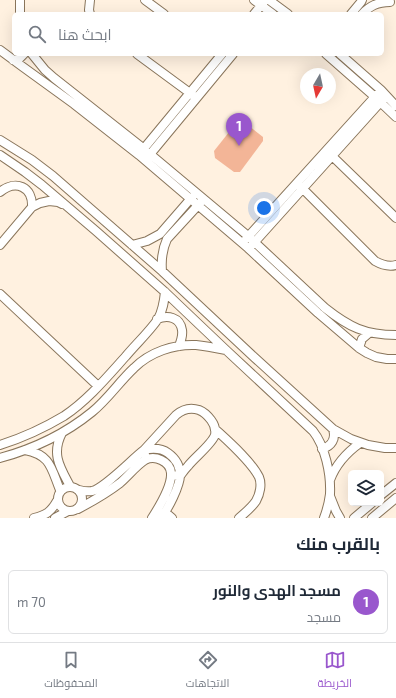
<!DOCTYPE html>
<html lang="ar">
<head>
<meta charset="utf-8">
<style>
  :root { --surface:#fff; --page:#f6f6f7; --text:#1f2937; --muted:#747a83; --line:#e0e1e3; --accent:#9957cd }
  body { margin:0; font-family:"Exo 2",Cairo,sans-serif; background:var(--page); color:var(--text); direction:rtl }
  .controls { position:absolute; right:12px; bottom:12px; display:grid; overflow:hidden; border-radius:6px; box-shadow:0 4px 16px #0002 }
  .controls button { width:36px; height:36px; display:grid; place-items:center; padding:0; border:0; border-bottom:1px solid var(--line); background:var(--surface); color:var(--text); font:20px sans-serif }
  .compass { position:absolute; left:300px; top:68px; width:36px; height:36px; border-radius:50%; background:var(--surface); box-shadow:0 4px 16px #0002; rotate:189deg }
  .you { position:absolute; left:264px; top:208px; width:14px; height:14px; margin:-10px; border:3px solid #fff; border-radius:50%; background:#1a73e8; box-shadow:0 0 0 6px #1a73e833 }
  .badge { display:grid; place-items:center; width:26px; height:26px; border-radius:50%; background:var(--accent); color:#fff; font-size:13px; font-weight:700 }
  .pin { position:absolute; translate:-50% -33px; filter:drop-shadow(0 1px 2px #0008) }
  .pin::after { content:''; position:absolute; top:21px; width:14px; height:12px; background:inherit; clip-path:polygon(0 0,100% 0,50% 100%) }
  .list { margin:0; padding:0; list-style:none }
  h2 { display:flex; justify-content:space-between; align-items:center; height:52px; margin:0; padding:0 16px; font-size:17px }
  h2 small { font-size:13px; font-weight:400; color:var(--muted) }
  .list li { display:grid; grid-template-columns:26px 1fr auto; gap:12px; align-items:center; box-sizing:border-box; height:64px; margin:0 8px 8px; padding:0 8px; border:1px solid var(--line); border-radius:6px }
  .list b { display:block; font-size:15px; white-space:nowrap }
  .list p { margin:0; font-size:13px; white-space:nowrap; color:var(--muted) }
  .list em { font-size:13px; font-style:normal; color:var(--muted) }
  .icon { flex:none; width:22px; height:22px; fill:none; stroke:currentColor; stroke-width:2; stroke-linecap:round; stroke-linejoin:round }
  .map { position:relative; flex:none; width:396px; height:518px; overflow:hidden; direction:ltr }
  .search { position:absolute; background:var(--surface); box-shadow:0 4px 16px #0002; left:12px; right:12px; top:12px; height:44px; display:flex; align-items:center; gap:10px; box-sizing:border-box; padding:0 14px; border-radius:6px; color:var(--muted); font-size:15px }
  .sheet { height:124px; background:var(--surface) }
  nav { display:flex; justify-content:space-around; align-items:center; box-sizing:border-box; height:56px; border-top:1px solid var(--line); background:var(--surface); font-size:11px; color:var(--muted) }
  nav a { display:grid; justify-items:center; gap:2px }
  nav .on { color:var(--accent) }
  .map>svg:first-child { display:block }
  .building { fill:#f3b597 }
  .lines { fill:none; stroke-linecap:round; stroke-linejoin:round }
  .minor-casing { stroke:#89755b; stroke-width:10 }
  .minor { stroke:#fff; stroke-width:8 }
</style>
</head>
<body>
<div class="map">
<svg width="396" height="518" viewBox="0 0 396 518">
  <rect width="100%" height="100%" fill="#fff1e0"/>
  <path class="building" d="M 237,122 L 244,122 L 263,137 L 263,141 L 240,172 L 234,172 L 215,158 L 214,151 Z"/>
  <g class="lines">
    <g class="minor-casing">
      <path id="minor" d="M 145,0 L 164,14
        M 254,0 L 273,14
        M 269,0 L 288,14
        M 20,14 L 20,0
        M 90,14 L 89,10 L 90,0
        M 254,14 L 264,2
        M 351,14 L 361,2 L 362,0
        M 362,14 C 370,6 377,2 390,2
        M 0,50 L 23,67 L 74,104 L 139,155 L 248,248 L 318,313 L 359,348 L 367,353 L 376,357 L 387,359 L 396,359
        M 32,54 L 45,70 L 54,78 L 144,149 L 248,236 L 325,308 C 349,327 365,335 396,335
        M 137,54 L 194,96
        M 326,54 L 375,97 L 396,117
        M 340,54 L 381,90 L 396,106
        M 13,60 L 19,59 L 24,54
        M 0,140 L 32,160 L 53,176 L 162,271 L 255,358 L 333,429 L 351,439 L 368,445 L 385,448 L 396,448
        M 141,152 L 222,54
        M 329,153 L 396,218
        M 0,155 L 25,172 L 42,185 L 96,231 L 165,292 L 226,350 L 313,431 C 325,446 331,474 330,494 C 329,502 327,510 324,518
        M 147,158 L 233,54
        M 299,185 L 375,261 C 382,265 388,267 396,265
        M 0,192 C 16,179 33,187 32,207
        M 246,239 L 381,90
        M 0,245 L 32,207 L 40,203 L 49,201 L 58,202 L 62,204
        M 132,245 L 147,241 L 160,234 L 193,196
        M 252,245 L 386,96
        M 162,271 C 161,259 162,250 167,239 L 201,202
        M 0,294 L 98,386
        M 157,319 C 168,315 180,317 182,330 C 183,336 181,341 179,346
        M 359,348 L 362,339 L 369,333
        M 215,429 C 228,441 251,461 259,477 C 262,484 260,494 256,501 C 252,507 245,513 239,518
        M 62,433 C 51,454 60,467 70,486
        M 0,445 C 22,438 44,428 64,416 C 88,400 107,377 126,356 C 136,344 149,332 158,319 C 163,310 164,302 165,292
        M 322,449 C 332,446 336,439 333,429
        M 25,450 C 51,455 51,468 60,490
        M 0,458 C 33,449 65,434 92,412 C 108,399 119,382 134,368 C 150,352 174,344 196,345 C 206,346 216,348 226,350
        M 146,459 L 144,450 L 176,415 C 183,409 190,407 199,410 C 204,412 208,416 211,420 C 214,424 216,430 215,435 C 212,444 194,458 188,466 C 185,469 183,472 180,476 L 171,475
        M 330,480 C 336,464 346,453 360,443
        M58 499a12 12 0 1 1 24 0a12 12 0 1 1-24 0Z
        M 79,490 C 83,491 87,492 92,491 C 105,488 132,459 144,450 C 153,448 161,448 168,453 C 175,458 180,466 180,475 C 180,486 168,509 161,518
        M 381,495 L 396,483
        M 330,496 L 336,511 L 340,518
        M 78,509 C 93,501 107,493 120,483 C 127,477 138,464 145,460 C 155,455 170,461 171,473 C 172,487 159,507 152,518
        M 165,512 L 172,518
        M 34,518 C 46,515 51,512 57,501
        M 55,518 L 68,511
        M 354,518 L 372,503
        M 372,518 L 396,498"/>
    </g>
    <use href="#minor" class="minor"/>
  </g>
</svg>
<div class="controls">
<button><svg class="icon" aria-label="layers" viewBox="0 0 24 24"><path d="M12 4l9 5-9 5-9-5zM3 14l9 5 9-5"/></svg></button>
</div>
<svg class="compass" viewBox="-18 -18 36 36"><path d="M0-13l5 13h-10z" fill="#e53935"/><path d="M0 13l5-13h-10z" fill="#747a83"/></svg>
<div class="you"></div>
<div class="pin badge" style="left:239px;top:146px">1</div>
<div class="search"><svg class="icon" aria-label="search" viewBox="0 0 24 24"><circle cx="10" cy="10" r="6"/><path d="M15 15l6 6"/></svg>ابحث هنا</div>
</div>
<section class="sheet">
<h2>بالقرب منك<small></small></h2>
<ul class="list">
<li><span class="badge">1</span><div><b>مسجد الهدى والنور</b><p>مسجد</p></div><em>70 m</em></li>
</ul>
</section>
<nav>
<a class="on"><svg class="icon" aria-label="map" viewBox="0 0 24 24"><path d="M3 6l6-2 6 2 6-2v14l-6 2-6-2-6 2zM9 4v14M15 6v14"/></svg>الخريطة</a>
<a><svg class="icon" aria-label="directions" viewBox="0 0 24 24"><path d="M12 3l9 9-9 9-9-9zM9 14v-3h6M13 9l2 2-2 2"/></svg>الاتجاهات</a>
<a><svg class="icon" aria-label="saved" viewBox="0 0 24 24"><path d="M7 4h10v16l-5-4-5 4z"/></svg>المحفوظات</a>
</nav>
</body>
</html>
